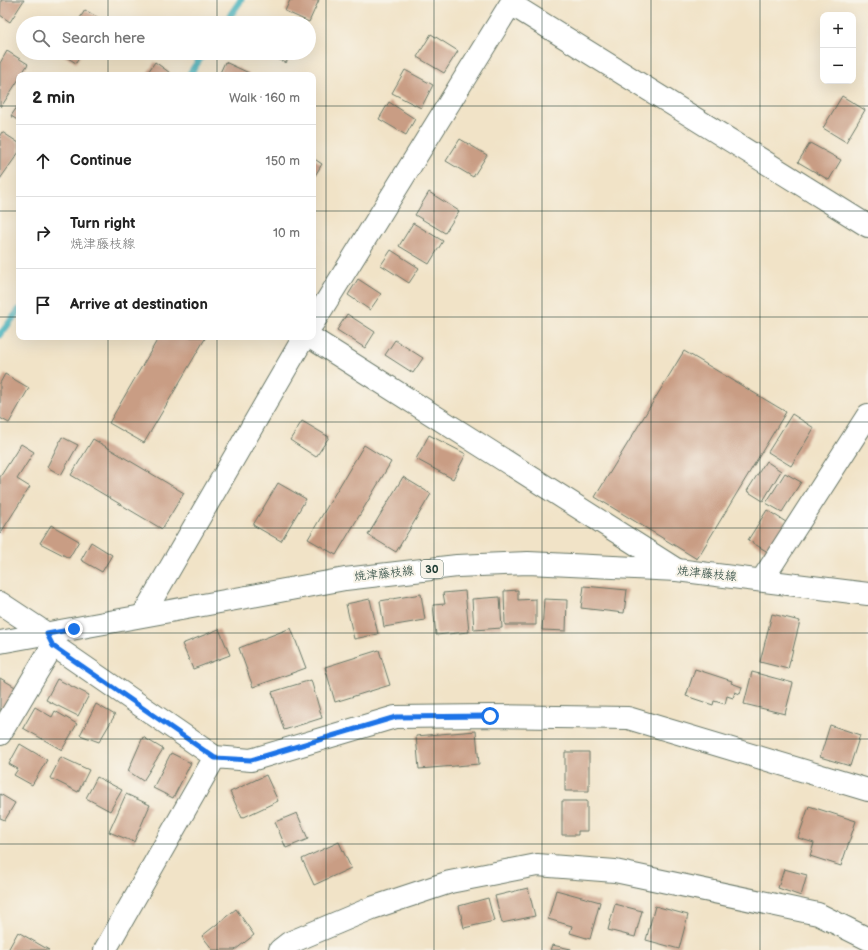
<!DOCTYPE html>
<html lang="en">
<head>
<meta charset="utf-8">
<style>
  :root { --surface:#fff; --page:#f6f6f6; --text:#222; --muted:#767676; --line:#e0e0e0 }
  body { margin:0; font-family:"Balsamiq Sans","Klee One",sans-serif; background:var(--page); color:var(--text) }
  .controls { position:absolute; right:12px; top:12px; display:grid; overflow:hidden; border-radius:8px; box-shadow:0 4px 16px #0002 }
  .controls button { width:36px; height:36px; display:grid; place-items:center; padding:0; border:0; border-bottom:1px solid var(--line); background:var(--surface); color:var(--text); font:20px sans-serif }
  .stop { position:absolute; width:12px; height:12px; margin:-9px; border:3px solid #1a73e8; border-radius:50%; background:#fff }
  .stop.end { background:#1a73e8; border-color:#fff; box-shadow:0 1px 4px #0008 }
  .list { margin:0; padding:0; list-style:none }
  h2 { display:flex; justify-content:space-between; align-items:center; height:52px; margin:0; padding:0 16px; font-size:17px }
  h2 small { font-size:13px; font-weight:400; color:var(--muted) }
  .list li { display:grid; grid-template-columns:26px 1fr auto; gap:12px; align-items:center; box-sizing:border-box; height:72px; padding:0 16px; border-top:1px solid var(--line) }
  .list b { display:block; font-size:15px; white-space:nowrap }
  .list p { margin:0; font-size:13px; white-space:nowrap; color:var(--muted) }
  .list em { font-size:13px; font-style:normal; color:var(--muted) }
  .icon { flex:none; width:22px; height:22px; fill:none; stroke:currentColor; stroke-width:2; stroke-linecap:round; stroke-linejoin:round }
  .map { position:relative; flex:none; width:868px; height:950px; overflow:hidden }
  .search { position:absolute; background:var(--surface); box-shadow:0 4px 16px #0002; left:16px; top:16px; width:300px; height:44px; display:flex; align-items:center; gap:10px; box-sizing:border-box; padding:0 14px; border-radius:22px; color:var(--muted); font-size:15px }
  .panel { position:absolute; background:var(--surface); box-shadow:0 4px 16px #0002; left:16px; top:72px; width:300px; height:268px; border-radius:8px }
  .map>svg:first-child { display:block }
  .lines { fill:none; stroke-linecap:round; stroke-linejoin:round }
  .stream { stroke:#41b0bb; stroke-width:7 }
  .building { fill:#c99d84 }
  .street-casing { stroke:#687767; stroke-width:24 }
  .primary-casing { stroke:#687767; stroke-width:24 }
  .street { stroke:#fff; stroke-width:22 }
  .primary { stroke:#fff; stroke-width:22 }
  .route { stroke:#1a73e8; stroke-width:5 }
  .grid { fill:none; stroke:#1f3d34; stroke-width:1; stroke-opacity:0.55 }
  .labels { text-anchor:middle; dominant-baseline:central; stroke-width:4; stroke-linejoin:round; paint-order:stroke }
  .shield { fill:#f7f3e8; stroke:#60746a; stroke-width:1 }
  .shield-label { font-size:11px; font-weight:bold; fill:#1f3d34 }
  .street-label { font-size:12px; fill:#1f3d34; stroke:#f7f3e8 }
</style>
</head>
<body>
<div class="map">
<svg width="868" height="950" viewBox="0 0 868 950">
  <rect width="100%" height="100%" fill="#f7f3e8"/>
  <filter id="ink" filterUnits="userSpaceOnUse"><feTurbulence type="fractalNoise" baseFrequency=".025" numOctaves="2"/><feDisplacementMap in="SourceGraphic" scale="8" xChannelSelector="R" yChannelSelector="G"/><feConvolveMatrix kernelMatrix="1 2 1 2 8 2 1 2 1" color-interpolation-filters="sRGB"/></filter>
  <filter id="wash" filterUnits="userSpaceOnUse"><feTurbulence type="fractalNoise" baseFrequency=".012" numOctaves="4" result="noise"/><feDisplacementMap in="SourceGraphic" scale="16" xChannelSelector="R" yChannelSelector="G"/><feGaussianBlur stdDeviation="0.9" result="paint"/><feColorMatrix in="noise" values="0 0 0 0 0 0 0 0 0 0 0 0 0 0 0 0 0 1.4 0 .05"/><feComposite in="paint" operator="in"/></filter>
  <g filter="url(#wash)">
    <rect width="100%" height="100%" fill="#f1e3c7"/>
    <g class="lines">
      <path class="stream" d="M 225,23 L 241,0
        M 189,75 L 204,53
        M 0,335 L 19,310"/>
    </g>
    <g id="blocks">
      <path class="building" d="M 1,0 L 24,0 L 10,22 L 0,15 Z
        M 290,0 L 319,0 L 309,22 L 285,11 Z
        M 85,10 L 102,20 L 100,23 L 77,23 Z
        M 431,34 L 458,51 L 444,73 L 417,57 Z
        M 7,51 L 28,64 L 21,75 L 19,75 L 19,79 L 1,107 L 0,106 L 0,63 Z
        M 60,53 L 82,53 L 76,63 Z
        M 265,53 L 291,53 L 286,63 Z
        M 155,62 L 173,75 L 146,75 Z
        M 225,62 L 249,73 L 248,75 L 219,75 Z
        M 405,70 L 433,85 L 421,108 L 392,93 Z
        M 842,96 L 865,110 L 846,142 L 823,128 Z
        M 389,102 L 415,119 L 406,135 L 379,119 Z
        M 19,104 L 19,121 L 11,116 Z
        M 2,132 L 19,143 L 19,152 L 0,179 L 0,135 Z
        M 460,139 L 487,155 L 473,177 L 446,161 Z
        M 810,143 L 841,160 L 829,180 L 798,162 Z
        M 313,158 L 322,164 L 313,179 Z
        M 429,192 L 459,211 L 445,233 L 415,215 Z
        M 413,223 L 443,241 L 429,264 L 399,246 Z
        M 391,250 L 419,268 L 409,283 L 381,265 Z
        M 358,279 L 381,294 L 370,310 L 348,295 Z
        M 347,314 L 375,332 L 365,348 L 337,330 Z
        M 159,337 L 206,337 L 144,443 L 109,423 Z
        M 395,340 L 423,358 L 413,373 L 385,355 Z
        M 684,351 L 786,412 L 697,559 L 595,497 Z
        M 5,374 L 29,388 L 9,423 L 0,418 L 0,383 Z
        M 792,414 L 814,428 L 791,466 L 768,452 Z
        M 302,421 L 329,437 L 316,457 L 290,440 Z
        M 429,435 L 466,454 L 453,479 L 416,459 Z
        M 62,437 L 78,445 L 61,475 L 47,467 Z
        M 93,439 L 184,493 L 162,529 L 71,475 Z
        M 21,444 L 34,452 L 17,479 L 30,487 L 0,534 L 0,477 Z
        M 364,445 L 391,462 L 336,555 L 308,539 Z
        M 766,461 L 781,471 L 763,501 L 747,491 Z
        M 785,473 L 801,482 L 782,512 L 766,503 Z
        M 403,477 L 431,494 L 396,552 L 368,535 Z
        M 278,483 L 306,499 L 281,541 L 253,525 Z
        M 767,510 L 789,524 L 771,554 L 748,540 Z
        M 51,525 L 79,541 L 69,558 L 40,543 Z
        M 91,542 L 112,555 L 102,572 L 81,560 Z
        M 584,586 L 627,590 L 624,613 L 581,608 Z
        M 518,590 L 518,600 L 536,599 L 536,625 L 505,625 L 504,591 Z
        M 465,591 L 469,632 L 436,635 L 433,605 L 445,604 L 443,593 Z
        M 421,594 L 425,620 L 384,627 L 380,601 Z
        M 500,597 L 502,628 L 474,630 L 472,599 Z
        M 370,599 L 378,634 L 354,639 L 346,604 Z
        M 544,599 L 567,600 L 566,631 L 542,630 Z
        M 772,614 L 800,621 L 788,669 L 760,662 Z
        M 291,628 L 306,668 L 253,687 L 239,648 Z
        M 219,629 L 230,655 L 193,669 L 182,644 Z
        M 379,650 L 390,685 L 335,702 L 325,667 Z
        M 695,669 L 732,681 L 731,683 L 742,687 L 740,694 L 735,692 L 733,698 L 727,696 L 725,704 L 714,701 L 713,705 L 686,696 Z
        M 752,672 L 793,683 L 785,714 L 744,704 Z
        M 0,678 L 22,691 L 7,715 L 0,710 Z
        M 57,679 L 89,695 L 78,716 L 46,700 Z
        M 311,680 L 322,718 L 284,730 L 272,692 Z
        M 96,704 L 115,715 L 99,742 L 80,735 Z
        M 35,707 L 52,717 L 55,711 L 77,724 L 62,750 L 23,728 Z
        M 830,725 L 860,735 L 850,766 L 820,757 Z
        M 476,731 L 479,764 L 419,769 L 416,736 Z
        M 143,737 L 163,749 L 143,781 L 128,771 Z
        M 20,744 L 47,760 L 32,785 L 14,775 L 18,769 L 9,764 Z
        M 565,752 L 589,752 L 589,791 L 565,791 Z
        M 171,753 L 191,763 L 173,798 L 153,788 Z
        M 61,757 L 89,770 L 78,792 L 50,778 Z
        M 266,775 L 278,801 L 242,818 L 230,792 Z
        M 97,777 L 122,790 L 110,811 L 86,798 Z
        M 0,794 L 15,803 L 5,820 L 0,818 Z
        M 126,794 L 150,805 L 134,842 L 109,832 Z
        M 562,801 L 587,801 L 587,831 L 578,831 L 578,835 L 562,835 Z
        M 809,806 L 856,821 L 841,866 L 810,856 L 814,843 L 798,838 Z
        M 297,813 L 308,839 L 286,848 L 275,822 Z
        M 339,842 L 351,868 L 314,885 L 302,859 Z
        M 784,869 L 807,875 L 801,896 L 778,888 Z
        M 528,888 L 535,916 L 502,923 L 495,896 Z
        M 556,890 L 600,902 L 590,939 L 570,933 L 572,926 L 548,919 Z
        M 488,898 L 494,921 L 464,928 L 459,906 Z
        M 615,904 L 642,911 L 635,937 L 608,930 Z
        M 655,906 L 688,915 L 679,949 L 646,940 Z
        M 236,909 L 254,935 L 235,950 L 213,950 L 202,936 Z
        M 18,932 L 49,950 L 8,950 Z
        M 552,945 L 571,949 L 571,950 L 550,950 Z"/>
    </g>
  </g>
  <g filter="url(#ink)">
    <use href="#blocks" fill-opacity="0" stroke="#687767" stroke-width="1"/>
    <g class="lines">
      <g class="street-casing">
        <path id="street" d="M 511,4 L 868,226
          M 313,323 L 513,0
          M 310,337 L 677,570
          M 762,580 L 868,415
          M 0,603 L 47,634 L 53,645 L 215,757 L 251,760 L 395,717 L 490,716 L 628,718 L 868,790
          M 143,615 L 304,337
          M 0,734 L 53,645
          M 105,950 L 215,757
          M 280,950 L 289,943 L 372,908 L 450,882 L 537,865 L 615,871 L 818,914 L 868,939"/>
      </g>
      <g class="primary-casing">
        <path id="primary" d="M 0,642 L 345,579 L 457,566 L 528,563 L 677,570 L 868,594"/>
      </g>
      <use href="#street" class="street"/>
      <use href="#primary" class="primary"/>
    </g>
  </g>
  <g class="lines" filter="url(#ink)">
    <path class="route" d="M 74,629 L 47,634 L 53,646 L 215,758 L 251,760 L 396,717 L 490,716"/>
  </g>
  <path class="grid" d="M 108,0 L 108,23M 217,0 L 217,23M 326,0 L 326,950M 434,0 L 434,950M 542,0 L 542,950M 651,0 L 651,950M 760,0 L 760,950M 108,53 L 108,75M 217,53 L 217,75M 0,106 L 19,106M 313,106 L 868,106M 0,211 L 19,211M 313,211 L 868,211M 0,317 L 19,317M 313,317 L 868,317M 108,337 L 108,950M 217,337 L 217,950M 0,422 L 868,422M 0,528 L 868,528M 0,633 L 868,633M 0,739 L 868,739M 0,844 L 868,844"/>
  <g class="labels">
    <rect class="shield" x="421" y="560" width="22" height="18" rx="3"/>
    <g class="shield-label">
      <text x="432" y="569">30</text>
    </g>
    <g class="street-label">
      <text transform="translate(384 574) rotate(-6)">焼津藤枝線</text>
      <text transform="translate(707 574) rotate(6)">焼津藤枝線</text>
    </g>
  </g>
</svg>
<div class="controls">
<button>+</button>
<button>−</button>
</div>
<div class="stop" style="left:490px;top:716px"></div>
<div class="stop end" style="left:74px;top:629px"></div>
<div class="search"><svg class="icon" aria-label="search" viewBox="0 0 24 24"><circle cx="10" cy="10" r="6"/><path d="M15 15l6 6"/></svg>Search here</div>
<section class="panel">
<h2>2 min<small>Walk · 160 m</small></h2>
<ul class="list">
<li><svg class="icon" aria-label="ahead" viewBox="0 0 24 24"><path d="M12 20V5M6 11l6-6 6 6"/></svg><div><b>Continue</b></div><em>150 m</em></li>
<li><svg class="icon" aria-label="right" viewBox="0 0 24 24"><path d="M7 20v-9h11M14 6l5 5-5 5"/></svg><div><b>Turn right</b><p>焼津藤枝線</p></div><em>10 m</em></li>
<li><svg class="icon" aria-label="arrive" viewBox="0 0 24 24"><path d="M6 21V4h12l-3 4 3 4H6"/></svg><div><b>Arrive at destination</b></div></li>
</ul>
</section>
</div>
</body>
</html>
